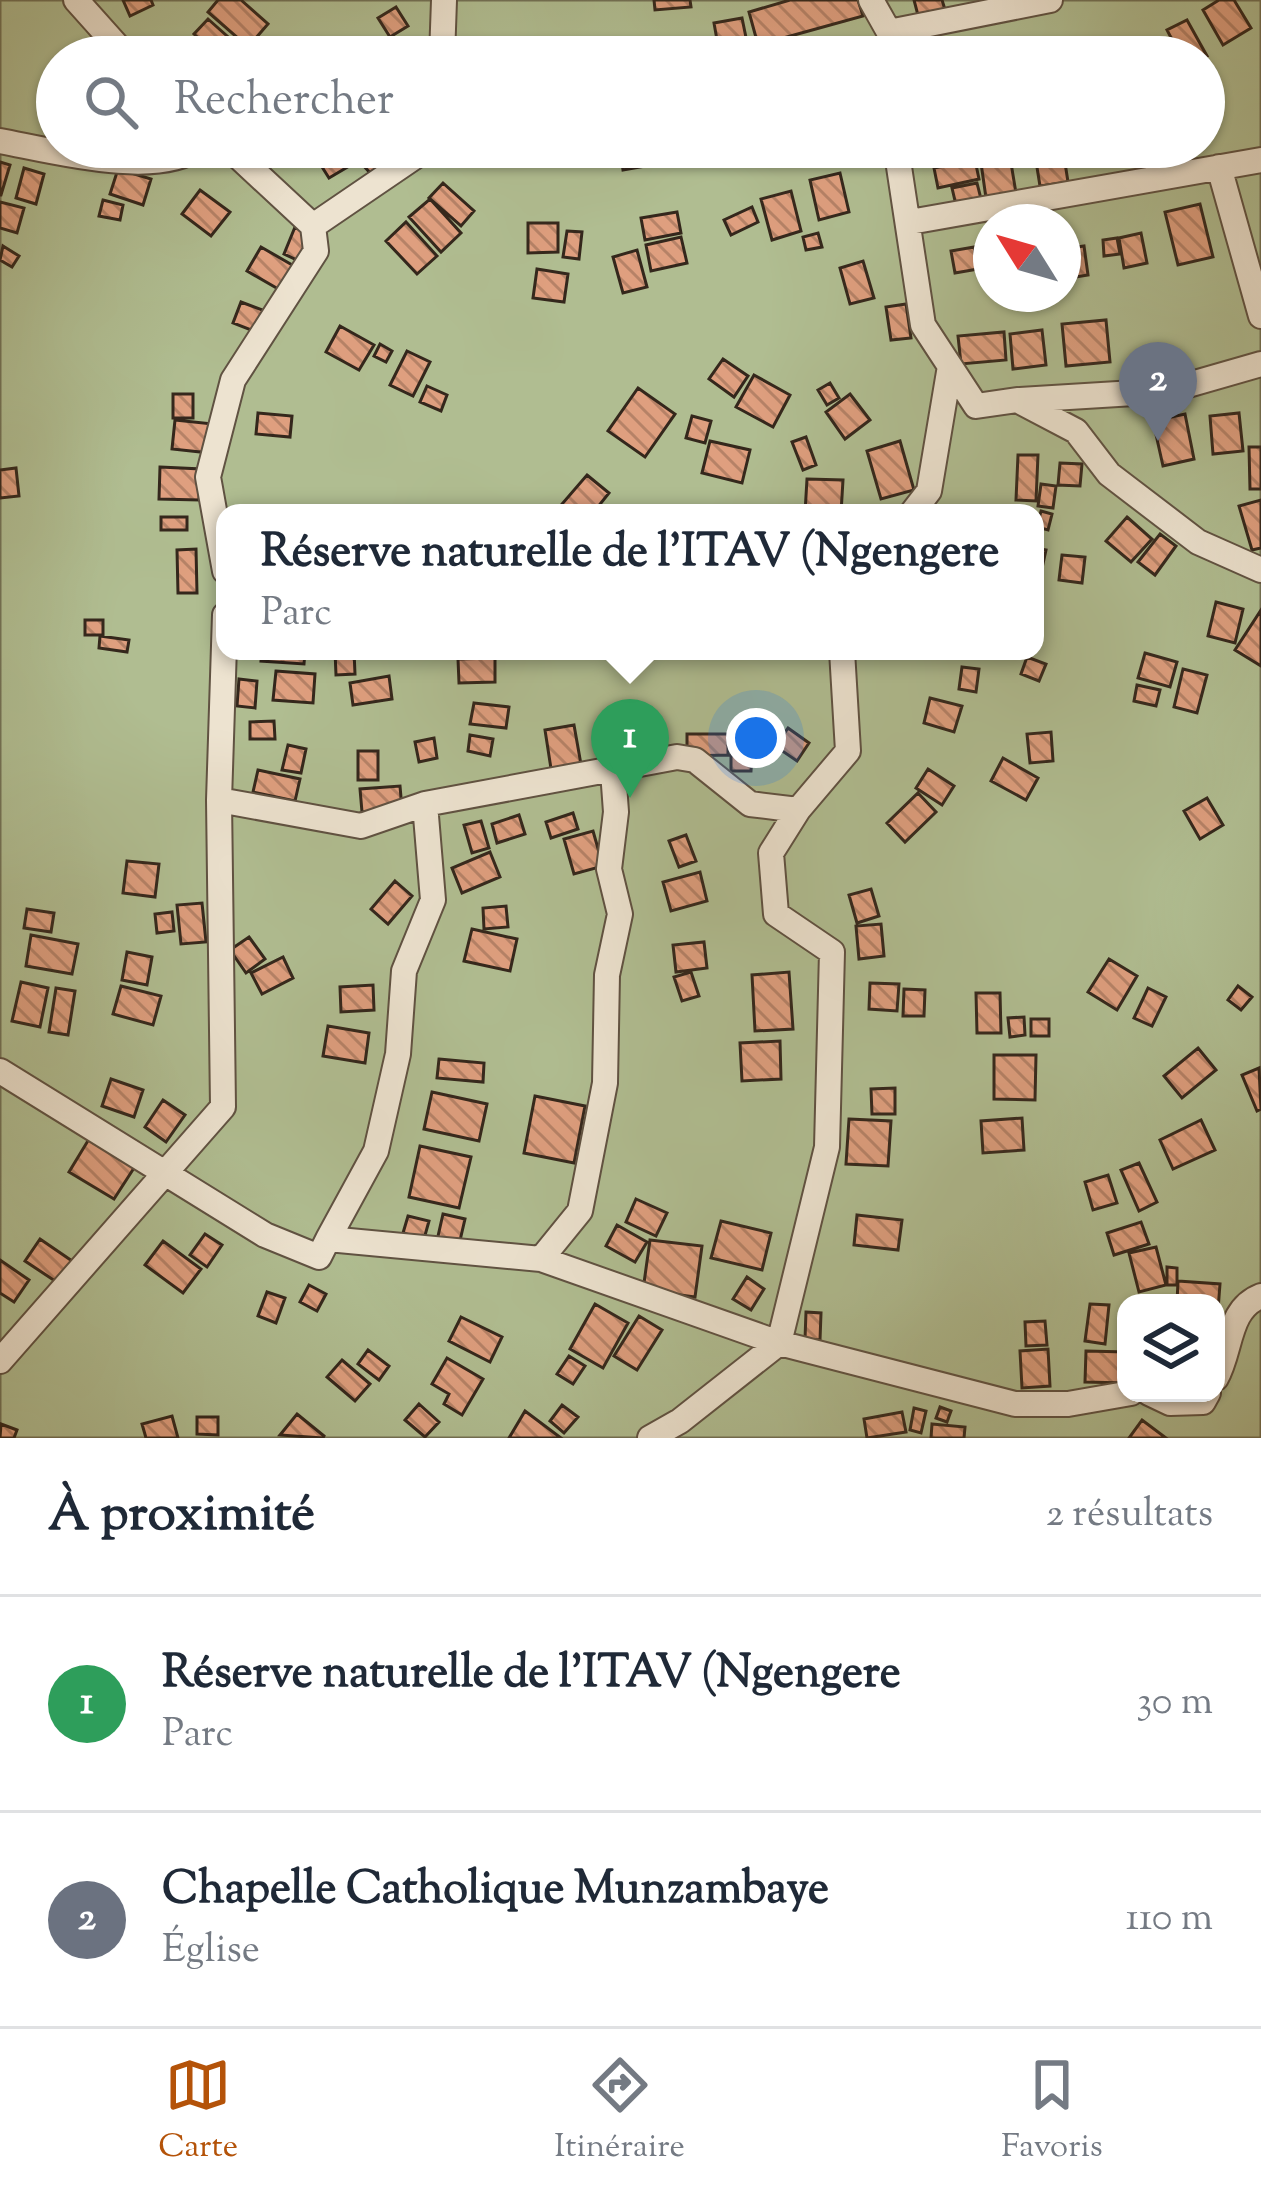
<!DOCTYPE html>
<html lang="fr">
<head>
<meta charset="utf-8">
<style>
  :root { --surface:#fff; --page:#f6f6f7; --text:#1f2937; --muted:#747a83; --line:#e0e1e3; --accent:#b45309 }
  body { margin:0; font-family:"Sorts Mill Goudy",serif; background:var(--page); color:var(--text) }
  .controls { position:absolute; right:36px; bottom:36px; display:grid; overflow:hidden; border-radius:24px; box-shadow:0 3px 9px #0004 }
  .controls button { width:108px; height:108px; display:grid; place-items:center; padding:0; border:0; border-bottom:3px solid var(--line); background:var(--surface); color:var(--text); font:60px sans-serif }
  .compass { position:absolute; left:973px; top:204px; width:108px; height:108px; border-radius:50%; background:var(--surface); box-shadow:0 3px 9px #0004; rotate:307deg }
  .you { position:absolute; left:756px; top:738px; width:42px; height:42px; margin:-30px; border:9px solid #fff; border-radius:50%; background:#1a73e8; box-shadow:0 0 0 18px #1a73e833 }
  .badge { display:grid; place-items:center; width:78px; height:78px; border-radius:50%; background:var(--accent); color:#fff; font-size:39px; font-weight:700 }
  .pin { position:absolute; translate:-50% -99px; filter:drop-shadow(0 3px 6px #0008) }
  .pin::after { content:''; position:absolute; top:63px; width:42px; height:36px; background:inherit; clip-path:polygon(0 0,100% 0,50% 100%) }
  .popup { position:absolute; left:216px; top:504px; width:828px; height:156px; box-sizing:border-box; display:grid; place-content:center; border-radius:24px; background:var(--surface); filter:drop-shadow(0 3px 9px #0005); font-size:39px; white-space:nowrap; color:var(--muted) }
  .popup b { font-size:45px; color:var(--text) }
  .popup::after { content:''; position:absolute; left:50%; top:100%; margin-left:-24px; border:24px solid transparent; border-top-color:var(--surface) }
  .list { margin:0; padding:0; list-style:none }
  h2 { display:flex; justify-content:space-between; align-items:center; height:156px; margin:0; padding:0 48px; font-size:51px }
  h2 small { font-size:39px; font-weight:400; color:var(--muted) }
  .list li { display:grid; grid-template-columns:78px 1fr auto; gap:36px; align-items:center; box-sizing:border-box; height:216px; padding:0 48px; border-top:3px solid var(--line) }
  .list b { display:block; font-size:45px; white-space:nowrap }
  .list p { margin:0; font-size:39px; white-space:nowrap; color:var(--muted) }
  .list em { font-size:39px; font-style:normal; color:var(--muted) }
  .icon { flex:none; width:66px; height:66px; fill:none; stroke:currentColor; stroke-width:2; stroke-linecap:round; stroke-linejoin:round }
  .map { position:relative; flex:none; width:1261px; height:1438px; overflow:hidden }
  .search { position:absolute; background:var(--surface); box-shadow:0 3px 9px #0004; left:36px; right:36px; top:36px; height:132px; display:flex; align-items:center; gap:30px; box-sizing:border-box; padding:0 42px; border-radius:66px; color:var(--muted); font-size:45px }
  .sheet { height:588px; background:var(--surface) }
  nav { display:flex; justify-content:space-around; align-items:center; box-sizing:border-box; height:168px; border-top:3px solid var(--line); background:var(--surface); font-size:33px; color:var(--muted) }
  nav a { display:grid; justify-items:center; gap:6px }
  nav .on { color:var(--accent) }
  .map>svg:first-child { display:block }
  .park { fill:#b0bd91; stroke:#727256; stroke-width:3; fill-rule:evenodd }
  .building { fill:url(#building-back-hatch); stroke:#34271c; stroke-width:3 }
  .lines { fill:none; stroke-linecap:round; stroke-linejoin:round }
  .street-casing { stroke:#605242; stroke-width:28 }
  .street { stroke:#ede3d0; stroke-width:24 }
</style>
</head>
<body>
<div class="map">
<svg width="1261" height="1438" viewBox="0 0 1261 1438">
  <defs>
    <pattern id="building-back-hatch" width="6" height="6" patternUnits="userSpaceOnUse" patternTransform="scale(3)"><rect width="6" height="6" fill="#df9f7f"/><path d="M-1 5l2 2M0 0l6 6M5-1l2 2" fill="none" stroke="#b68267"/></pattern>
  </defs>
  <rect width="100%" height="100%" fill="#e3d4b6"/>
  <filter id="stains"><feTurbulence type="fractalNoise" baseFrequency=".00167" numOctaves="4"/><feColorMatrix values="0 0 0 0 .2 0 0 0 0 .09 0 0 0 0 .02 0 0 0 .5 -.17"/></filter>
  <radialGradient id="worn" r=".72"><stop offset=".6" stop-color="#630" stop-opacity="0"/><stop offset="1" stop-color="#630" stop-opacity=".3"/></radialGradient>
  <path class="park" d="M 0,0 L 1261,0 L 1261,1438 L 0,1438 ZM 57,57 L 1204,57 L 1204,147 L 57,147 ZM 991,222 L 1063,222 L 1063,294 L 991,294 ZM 225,513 L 1035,513 L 1035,651 L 225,651 ZM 1126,1303 L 1216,1303 L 1216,1393 L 1126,1393 Z"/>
  <path class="building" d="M 123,0 L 151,0 L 153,5 L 130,16 Z
    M 218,0 L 241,0 L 268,24 L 248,47 L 208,12 Z
    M 654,0 L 690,0 L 691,7 L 655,10 Z
    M 790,0 L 858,0 L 863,16 L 758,45 L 749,12 Z
    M 914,0 L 942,0 L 947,16 L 920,23 Z
    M 1219,0 L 1234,0 L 1251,28 L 1223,45 L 1203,10 Z
    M 396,7 L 408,26 L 390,37 L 378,18 Z
    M 742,18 L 750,57 L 720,57 L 714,23 Z
    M 208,19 L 237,45 L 227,57 L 219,57 L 194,34 Z
    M 1187,20 L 1207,56 L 1204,57 L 1181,57 L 1167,30 Z
    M 176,38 L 203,56 L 202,57 L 163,57 Z
    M 1102,39 L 1106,57 L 1083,57 L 1080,45 Z
    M 307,43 L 325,57 L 296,57 Z
    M 636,44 L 661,45 L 661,57 L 636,57 Z
    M 335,147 L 346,147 L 356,162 L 329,178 L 317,159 Z
    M 354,147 L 387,147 L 393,154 L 371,174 L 350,151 Z
    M 751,147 L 778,147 L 778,149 L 753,156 Z
    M 1063,150 L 1068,182 L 1040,186 L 1035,155 Z
    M 648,151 L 651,165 L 623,170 L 621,156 Z
    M 1009,151 L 1016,193 L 986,198 L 980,156 Z
    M 975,160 L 979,179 L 938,188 L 934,168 Z
    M 0,162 L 10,165 L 1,195 L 0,195 Z
    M 24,168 L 44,174 L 36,204 L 16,198 Z
    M 118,169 L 151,179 L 143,205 L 110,194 Z
    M 840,173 L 849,212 L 819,220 L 810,180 Z
    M 443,183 L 474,211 L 461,226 L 429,198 Z
    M 977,183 L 981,199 L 956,205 L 952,188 Z
    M 200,190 L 230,212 L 211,236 L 182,214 Z
    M 791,191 L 801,231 L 772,240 L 761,199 Z
    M 430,199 L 461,233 L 441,252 L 409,217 Z
    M 103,200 L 123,205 L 120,220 L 99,216 Z
    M 0,202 L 24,208 L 17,233 L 0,228 Z
    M 1200,204 L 1213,257 L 1178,265 L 1165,212 Z
    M 752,207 L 758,222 L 731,235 L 724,220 Z
    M 677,212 L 681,233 L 645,240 L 641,218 Z
    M 406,222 L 437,256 L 417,274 L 386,241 Z
    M 528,223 L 558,223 L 558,252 L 528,253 Z
    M 295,227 L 310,235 L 299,261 L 284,254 Z
    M 567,231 L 582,232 L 579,259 L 563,257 Z
    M 818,233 L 822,247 L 806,250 L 803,237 Z
    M 1141,233 L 1147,263 L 1124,268 L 1119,238 Z
    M 681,237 L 687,263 L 651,271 L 646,245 Z
    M 1117,238 L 1120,254 L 1104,256 L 1103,240 Z
    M 991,244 L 991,271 L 982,272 L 979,246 Z
    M 3,246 L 19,256 L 12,267 L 0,260 Z
    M 1084,246 L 1088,275 L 1063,279 L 1063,249 Z
    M 261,247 L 294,266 L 280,290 L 247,271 Z
    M 974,247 L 978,269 L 955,273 L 951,251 Z
    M 637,250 L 647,287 L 623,293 L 613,257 Z
    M 863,261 L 874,298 L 850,304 L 840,268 Z
    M 537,269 L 568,274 L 564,302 L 533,298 Z
    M 241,302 L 268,312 L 259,333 L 233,323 Z
    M 906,304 L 911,338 L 891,340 L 886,307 Z
    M 1106,320 L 1110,362 L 1066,366 L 1062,324 Z
    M 340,326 L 374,345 L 359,370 L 326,352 Z
    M 1042,330 L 1046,365 L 1013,369 L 1010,334 Z
    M 1004,332 L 1006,360 L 961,364 L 958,336 Z
    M 380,344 L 392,351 L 386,362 L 374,356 Z
    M 407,351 L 430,362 L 413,396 L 390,385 Z
    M 723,359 L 748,376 L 734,397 L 709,379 Z
    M 754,375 L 790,395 L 773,427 L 736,407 Z
    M 830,383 L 839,398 L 827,405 L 818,390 Z
    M 427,386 L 447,395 L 441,411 L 420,402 Z
    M 638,388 L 675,414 L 645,457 L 608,431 Z
    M 173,394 L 193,394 L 193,418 L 173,418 Z
    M 850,394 L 870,420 L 845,439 L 826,412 Z
    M 258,413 L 292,416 L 290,437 L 256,434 Z
    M 1239,413 L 1243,451 L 1213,454 L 1210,416 Z
    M 1185,414 L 1194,459 L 1163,466 L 1153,421 Z
    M 692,416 L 711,421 L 705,443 L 686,438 Z
    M 175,420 L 213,424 L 210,453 L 172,449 Z
    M 806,437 L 816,465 L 803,470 L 792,442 Z
    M 710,441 L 750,450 L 742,483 L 702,473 Z
    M 900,441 L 914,490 L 881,499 L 867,451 Z
    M 1249,447 L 1261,447 L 1261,489 L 1250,489 Z
    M 1018,455 L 1038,455 L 1036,501 L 1016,500 Z
    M 1060,463 L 1082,464 L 1080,486 L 1058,485 Z
    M 160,467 L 201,469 L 199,500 L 159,499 Z
    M 16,468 L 19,496 L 0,498 L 0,470 Z
    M 587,475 L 609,493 L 593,513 L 572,513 L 562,504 Z
    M 807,479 L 843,480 L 841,513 L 805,513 Z
    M 1041,484 L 1056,486 L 1053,508 L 1038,506 Z
    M 1261,500 L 1261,548 L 1252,550 L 1239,506 Z
    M 1041,511 L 1052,514 L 1048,530 L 1037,527 Z
    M 161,517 L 187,517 L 187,530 L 161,530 Z
    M 1127,517 L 1152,539 L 1131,562 L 1106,541 Z
    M 1160,534 L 1176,546 L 1155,575 L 1138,562 Z
    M 1035,548 L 1046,550 L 1039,582 L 1035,581 Z
    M 196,549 L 197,593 L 178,593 L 177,550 Z
    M 1062,555 L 1085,557 L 1082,583 L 1059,580 Z
    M 1216,602 L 1243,609 L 1235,643 L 1208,636 Z
    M 1261,610 L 1261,666 L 1235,650 Z
    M 85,620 L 103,620 L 103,635 L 85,635 Z
    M 100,636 L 129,640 L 127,652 L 99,648 Z
    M 262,651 L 305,651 L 304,664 L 261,661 Z
    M 335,651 L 354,651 L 355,674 L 336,675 Z
    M 1145,653 L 1177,662 L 1170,687 L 1138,678 Z
    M 1027,657 L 1046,664 L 1039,681 L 1021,674 Z
    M 495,658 L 495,682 L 459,683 L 458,659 Z
    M 962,667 L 979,669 L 976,692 L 959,689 Z
    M 1183,669 L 1207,675 L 1197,713 L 1174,707 Z
    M 276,671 L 315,674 L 313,703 L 273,700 Z
    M 389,676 L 392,699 L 353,705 L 350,683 Z
    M 239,679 L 257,681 L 255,708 L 237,706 Z
    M 1137,685 L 1160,690 L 1156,706 L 1134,701 Z
    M 930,698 L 962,706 L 954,732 L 924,723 Z
    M 474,703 L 509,707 L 506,728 L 470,724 Z
    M 274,721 L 275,739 L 250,739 L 250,722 Z
    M 574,725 L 582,770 L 552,775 L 545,730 Z
    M 788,728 L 809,743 L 797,761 L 775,746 Z
    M 1051,732 L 1053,761 L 1030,763 L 1027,734 Z
    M 687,734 L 728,734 L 728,755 L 687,756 Z
    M 470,735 L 493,739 L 490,756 L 468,751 Z
    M 434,738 L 437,758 L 419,762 L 415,742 Z
    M 288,745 L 306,749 L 301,773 L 282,770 Z
    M 358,751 L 378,751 L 378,780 L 358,780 Z
    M 731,755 L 752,755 L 751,771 L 731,771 Z
    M 1003,758 L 1038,778 L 1026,800 L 991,781 Z
    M 928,769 L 954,786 L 942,805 L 916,788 Z
    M 258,770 L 300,779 L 295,801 L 253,792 Z
    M 400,786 L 402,809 L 362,812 L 360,789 Z
    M 918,793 L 936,812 L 905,842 L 887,823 Z
    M 1207,798 L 1223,825 L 1200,839 L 1184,811 Z
    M 573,813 L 578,829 L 551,838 L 546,822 Z
    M 519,815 L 525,834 L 497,843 L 492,824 Z
    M 481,821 L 489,848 L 472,853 L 464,825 Z
    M 593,831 L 603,866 L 574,874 L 564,839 Z
    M 686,835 L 696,861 L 679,867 L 669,841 Z
    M 490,852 L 500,877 L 462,893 L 452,868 Z
    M 127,861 L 159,864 L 155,897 L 123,893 Z
    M 700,872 L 707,901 L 671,911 L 663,882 Z
    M 395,881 L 412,896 L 388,924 L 371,909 Z
    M 871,889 L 879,916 L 857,923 L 849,895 Z
    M 202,903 L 206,942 L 181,944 L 177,905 Z
    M 506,906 L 508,927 L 484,929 L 483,908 Z
    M 27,909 L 54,913 L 51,932 L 24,928 Z
    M 172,912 L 174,931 L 157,933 L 155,914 Z
    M 881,924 L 884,956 L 859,959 L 856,926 Z
    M 472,929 L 517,939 L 510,971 L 464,961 Z
    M 31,935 L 78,944 L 72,974 L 26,966 Z
    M 249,937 L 265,959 L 246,973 L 230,950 Z
    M 704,942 L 707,968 L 676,972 L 673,945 Z
    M 127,952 L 152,957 L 147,985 L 122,980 Z
    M 283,957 L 293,978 L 262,994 L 251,973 Z
    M 1109,959 L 1137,976 L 1117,1010 L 1088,992 Z
    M 691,972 L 699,996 L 682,1001 L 674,977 Z
    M 789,972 L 793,1029 L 755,1031 L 752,975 Z
    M 21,982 L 48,988 L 40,1027 L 12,1021 Z
    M 870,983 L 899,984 L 897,1011 L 869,1009 Z
    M 373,985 L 374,1010 L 341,1012 L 340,987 Z
    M 121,986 L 161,996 L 153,1025 L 113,1014 Z
    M 1238,986 L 1252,997 L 1241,1010 L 1228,1000 Z
    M 56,988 L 75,991 L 68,1035 L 49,1032 Z
    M 1148,988 L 1166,997 L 1152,1026 L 1134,1018 Z
    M 904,989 L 925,990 L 924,1016 L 903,1016 Z
    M 976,993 L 1000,993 L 1001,1033 L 977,1033 Z
    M 1024,1017 L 1025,1035 L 1010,1037 L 1008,1018 Z
    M 1031,1019 L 1049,1019 L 1049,1036 L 1031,1036 Z
    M 328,1026 L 369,1033 L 365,1063 L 323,1056 Z
    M 780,1041 L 781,1079 L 742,1081 L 740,1043 Z
    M 1198,1048 L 1216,1070 L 1182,1098 L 1164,1076 Z
    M 994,1055 L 1036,1055 L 1035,1100 L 994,1099 Z
    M 439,1059 L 484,1063 L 483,1082 L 437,1078 Z
    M 1259,1068 L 1261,1109 L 1257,1111 L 1242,1075 Z
    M 111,1079 L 143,1090 L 134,1117 L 102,1106 Z
    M 895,1088 L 895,1114 L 872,1114 L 871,1089 Z
    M 432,1092 L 487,1104 L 479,1141 L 424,1129 Z
    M 535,1096 L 585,1106 L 574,1163 L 524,1153 Z
    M 163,1100 L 185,1115 L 166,1142 L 145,1127 Z
    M 1022,1118 L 1024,1150 L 983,1153 L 981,1121 Z
    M 849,1119 L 891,1121 L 888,1166 L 846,1164 Z
    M 1201,1120 L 1215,1150 L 1173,1169 L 1160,1140 Z
    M 89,1139 L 134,1168 L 114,1199 L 69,1172 Z
    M 420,1146 L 471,1157 L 459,1208 L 409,1197 Z
    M 1139,1163 L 1157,1202 L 1139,1211 L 1121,1170 Z
    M 1108,1175 L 1117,1203 L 1093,1210 L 1085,1182 Z
    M 636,1199 L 667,1213 L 656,1236 L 626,1222 Z
    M 443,1214 L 465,1219 L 458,1249 L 436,1245 Z
    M 857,1215 L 902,1220 L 898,1250 L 854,1245 Z
    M 408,1216 L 429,1221 L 424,1239 L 403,1233 Z
    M 721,1221 L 771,1233 L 762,1270 L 711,1258 Z
    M 1141,1222 L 1149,1244 L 1114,1255 L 1107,1233 Z
    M 617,1225 L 647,1242 L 635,1262 L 606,1246 Z
    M 205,1234 L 222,1245 L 207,1267 L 190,1255 Z
    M 40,1239 L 75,1263 L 61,1285 L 25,1261 Z
    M 650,1240 L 702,1246 L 695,1297 L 643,1290 Z
    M 163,1241 L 201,1269 L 183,1293 L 145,1265 Z
    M 1156,1247 L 1166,1285 L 1139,1292 L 1129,1253 Z
    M 0,1260 L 29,1280 L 14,1302 L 0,1293 Z
    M 1167,1267 L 1177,1268 L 1177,1285 L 1167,1285 Z
    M 747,1277 L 764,1289 L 751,1310 L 733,1299 Z
    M 1178,1281 L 1220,1284 L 1218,1310 L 1216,1303 L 1177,1303 Z
    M 309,1285 L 326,1294 L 317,1311 L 300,1302 Z
    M 267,1292 L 285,1298 L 276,1323 L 258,1316 Z
    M 595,1304 L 628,1323 L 603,1368 L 570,1349 Z
    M 1090,1304 L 1109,1305 L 1105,1344 L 1085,1341 Z
    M 806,1312 L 821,1313 L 820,1340 L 805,1339 Z
    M 639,1316 L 662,1330 L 637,1370 L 614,1356 Z
    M 461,1317 L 502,1337 L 490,1362 L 449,1341 Z
    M 1045,1321 L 1047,1345 L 1026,1346 L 1025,1322 Z
    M 1048,1349 L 1050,1386 L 1022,1388 L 1020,1351 Z
    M 368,1350 L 389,1366 L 379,1380 L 358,1364 Z
    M 1086,1351 L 1126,1352 L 1126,1383 L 1085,1382 Z
    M 569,1356 L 585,1366 L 573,1384 L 557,1374 Z
    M 447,1358 L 483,1379 L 462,1415 L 444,1404 L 449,1394 L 432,1384 Z
    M 342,1360 L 370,1384 L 355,1401 L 327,1377 Z
    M 419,1404 L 439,1422 L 425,1437 L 405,1420 Z
    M 562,1405 L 578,1417 L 564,1433 L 550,1421 Z
    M 940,1407 L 951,1411 L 947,1422 L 936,1418 Z
    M 914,1408 L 926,1411 L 921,1433 L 910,1430 Z
    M 525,1411 L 561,1438 L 509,1438 Z
    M 902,1412 L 906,1432 L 867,1438 L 864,1419 Z
    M 297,1414 L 324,1436 L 323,1438 L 280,1435 Z
    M 172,1416 L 178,1438 L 146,1438 L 142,1424 Z
    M 197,1417 L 218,1417 L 218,1435 L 197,1434 Z
    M 1142,1420 L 1166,1438 L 1129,1438 Z
    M 1,1424 L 17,1430 L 14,1438 L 0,1438 Z
    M 932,1424 L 965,1427 L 964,1438 L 931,1438 Z"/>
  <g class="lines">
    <g class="street-casing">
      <path id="street" d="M 76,0 L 127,57
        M 871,0 L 889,32 L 891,57
        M 889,32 L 1050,0
        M 442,57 L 444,0
        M 0,141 C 49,150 158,179 198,147
        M 228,147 L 313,226
        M 896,147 L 923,325 L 976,406 L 1017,400 L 1076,431 L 1109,474 L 1198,542 L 1261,570
        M 1219,167 L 1261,316
        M 910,222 L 1261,160
        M 1020,400 L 1167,391 L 1261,364
        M 912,513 L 929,491 L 949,372
        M 225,571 L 208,477 L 233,380 L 316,251 L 313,226 L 429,147
        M 219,800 L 361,826 L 425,804 L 677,757 L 695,760 L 750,804 L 798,810
        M 0,1071 L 265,1235 L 319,1257 L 328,1239 L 541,1259 L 779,1343 L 1015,1404 L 1068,1404 L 1131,1393
        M 328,1239 L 376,1151 L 398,1054 L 404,971 L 433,900 L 425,804
        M 541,1259 L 580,1211 L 605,1083 L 607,975 L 620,914 L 609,869 L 616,812 L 613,771
        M 0,1361 L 223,1107 L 219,800 L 225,615
        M 1216,1378 C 1232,1350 1227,1309 1261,1296
        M 1149,1393 L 1170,1403 L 1203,1402 L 1208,1393
        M 650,1438 L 680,1421 L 779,1343 L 827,1147 L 832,952 L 776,914 L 771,853 L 798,810 L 848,751 L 842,651"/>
    </g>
    <use href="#street" class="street"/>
  </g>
  <rect width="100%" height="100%" filter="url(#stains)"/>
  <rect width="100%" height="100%" fill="url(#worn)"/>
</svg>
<div class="controls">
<button><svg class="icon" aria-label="layers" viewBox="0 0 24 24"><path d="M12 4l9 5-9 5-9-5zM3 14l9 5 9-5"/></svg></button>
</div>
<svg class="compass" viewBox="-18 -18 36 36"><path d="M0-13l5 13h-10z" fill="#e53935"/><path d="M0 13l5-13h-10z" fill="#747a83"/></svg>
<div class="you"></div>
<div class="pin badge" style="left:630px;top:798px;background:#2e9e5b">1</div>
<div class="popup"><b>Réserve naturelle de l'ITAV (Ngengere</b>Parc</div>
<div class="pin badge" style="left:1158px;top:441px;background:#6b7280">2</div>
<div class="search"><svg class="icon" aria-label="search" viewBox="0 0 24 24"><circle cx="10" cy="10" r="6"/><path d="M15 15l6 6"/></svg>Rechercher</div>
</div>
<section class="sheet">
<h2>À proximité<small>2 résultats</small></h2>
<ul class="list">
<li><span class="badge" style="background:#2e9e5b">1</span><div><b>Réserve naturelle de l'ITAV (Ngengere</b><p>Parc</p></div><em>30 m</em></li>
<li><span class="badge" style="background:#6b7280">2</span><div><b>Chapelle Catholique Munzambaye</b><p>Église</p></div><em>110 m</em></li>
</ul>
</section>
<nav>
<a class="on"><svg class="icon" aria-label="map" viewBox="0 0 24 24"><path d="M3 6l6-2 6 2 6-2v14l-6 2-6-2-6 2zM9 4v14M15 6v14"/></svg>Carte</a>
<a><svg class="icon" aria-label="directions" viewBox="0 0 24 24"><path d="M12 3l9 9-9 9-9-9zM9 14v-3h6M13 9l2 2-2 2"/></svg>Itinéraire</a>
<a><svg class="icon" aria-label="saved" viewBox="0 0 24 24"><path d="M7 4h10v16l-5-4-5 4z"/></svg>Favoris</a>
</nav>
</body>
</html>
